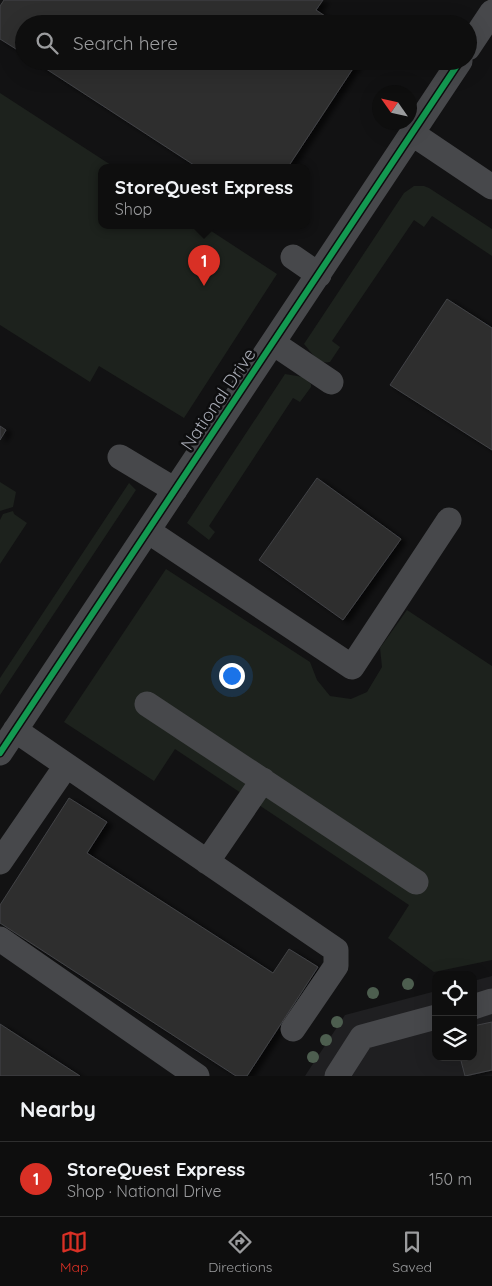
<!DOCTYPE html>
<html lang="en">
<head>
<meta charset="utf-8">
<style>
  :root { --surface:#0e0e0e; --page:#1c1c1c; --text:#f1f3f6; --muted:#9b9c9e; --line:#2e2e2e; --accent:#d93025 }
  body { margin:0; font-family:Quicksand,sans-serif; background:var(--page); color:var(--text) }
  .controls { position:absolute; right:15px; bottom:15px; display:grid; overflow:hidden; border-radius:10px; box-shadow:0 5px 20px #0002 }
  .controls button { width:45px; height:45px; display:grid; place-items:center; padding:0; border:0; border-bottom:1px solid var(--line); background:var(--surface); color:var(--text); font:25px sans-serif }
  .compass { position:absolute; left:372px; top:85px; width:45px; height:45px; border-radius:50%; background:var(--surface); box-shadow:0 5px 20px #0002; rotate:304deg }
  .you { position:absolute; left:231px; top:675px; width:18px; height:18px; margin:-12px; border:4px solid #fff; border-radius:50%; background:#1a73e8; box-shadow:0 0 0 8px #1a73e833 }
  .badge { display:grid; place-items:center; width:32px; height:32px; border-radius:50%; background:var(--accent); color:#fff; font-size:16px; font-weight:700 }
  .pin { position:absolute; translate:-50% -41px; filter:drop-shadow(0 1px 2px #0008) }
  .pin::after { content:''; position:absolute; top:26px; width:18px; height:15px; background:inherit; clip-path:polygon(0 0,100% 0,50% 100%) }
  .popup { position:absolute; left:98px; top:164px; width:212px; height:65px; box-sizing:border-box; display:grid; place-content:center; border-radius:10px; background:var(--surface); filter:drop-shadow(0 1px 4px #0005); font-size:16px; white-space:nowrap; color:var(--muted) }
  .popup b { font-size:19px; color:var(--text) }
  .popup::after { content:''; position:absolute; left:50%; top:100%; margin-left:-10px; border:10px solid transparent; border-top-color:var(--surface) }
  .list { margin:0; padding:0; list-style:none }
  h2 { display:flex; justify-content:space-between; align-items:center; height:65px; margin:0; padding:0 20px; font-size:21px }
  h2 small { font-size:16px; font-weight:400; color:var(--muted) }
  .list li { display:grid; grid-template-columns:32px 1fr auto; gap:15px; align-items:center; box-sizing:border-box; height:75px; padding:0 20px; border-top:1px solid var(--line) }
  .list b { display:block; font-size:19px; white-space:nowrap }
  .list p { margin:0; font-size:16px; white-space:nowrap; color:var(--muted) }
  .list em { font-size:16px; font-style:normal; color:var(--muted) }
  .icon { flex:none; width:28px; height:28px; fill:none; stroke:currentColor; stroke-width:2; stroke-linecap:round; stroke-linejoin:round }
  .map { position:relative; flex:none; width:492px; height:1076px; overflow:hidden }
  .search { position:absolute; background:var(--surface); box-shadow:0 5px 20px #0002; left:15px; right:15px; top:15px; height:55px; display:flex; align-items:center; gap:12px; box-sizing:border-box; padding:0 18px; border-radius:28px; color:var(--muted); font-size:19px }
  .sheet { height:140px; background:var(--surface) }
  nav { display:flex; justify-content:space-around; align-items:center; box-sizing:border-box; height:70px; border-top:1px solid var(--line); background:var(--surface); font-size:14px; color:var(--muted) }
  nav a { display:grid; justify-items:center; gap:2px }
  nav .on { color:var(--accent) }
  .map>svg:first-child { display:block }
  .built { fill:#1f1f21 }
  .green { fill:#1d221d }
  .building { fill:#2d2d2e; stroke:#424346; filter:url(#shadow) }
  .lines { fill:none; stroke-linecap:round; stroke-linejoin:round }
  .minor { stroke:#47484b; stroke-width:25 }
  .cycleway-casing { stroke:#0d0d0e; stroke-width:9 }
  .cycleway { stroke:#139951; stroke-width:6 }
  .tree { fill:#4d5e4f }
  .labels { text-anchor:middle; dominant-baseline:central; stroke-width:5; stroke-linejoin:round; paint-order:stroke }
  .street-label { font-size:18px; fill:#a5a8b2; stroke:#0d0d0e }
</style>
</head>
<body>
<div class="map">
<svg width="492" height="1076" viewBox="0 0 492 1076">
  <defs>
    <filter id="shadow"><feDropShadow dx="5.5" dy="3" stdDeviation="2.5" flood-color="#0009"/></filter>
  </defs>
  <rect width="100%" height="100%" fill="#121213"/>
  <path class="built" d="M 492,976 L 492,1076 L 305,1076 L 345,1015 L 436,991 L 436,1057 L 473,1057 L 473,981 Z"/>
  <path class="green" d="M 0,93 L 114,167 L 101,167 L 101,225 L 202,225 L 277,274 L 184,418 L 99,366 L 90,382 L 0,325 Z
    M 414,186 L 424,186 L 429,188 L 492,229 L 492,256 L 432,216 L 424,227 L 414,220 L 332,341 L 340,347 L 330,362 C 319,365 311,352 304,344 L 404,193 Z
    M 285,374 L 303,377 L 311,384 L 311,387 L 300,402 L 293,398 L 209,526 L 215,532 L 209,540 L 187,523 Z
    M 0,482 L 16,492 L 13,507 L 0,511 Z
    M 129,483 L 136,490 L 0,695 L 0,678 Z
    M 13,511 L 14,514 L 27,523 L 0,564 L 0,520 L 3,514 Z
    M 166,569 L 310,662 L 317,680 L 330,696 L 351,699 L 367,692 L 382,667 L 380,648 L 407,610 L 492,666 L 492,960 L 434,972 L 388,938 L 409,905 L 175,749 L 154,781 L 64,722 Z"/>
  <path class="building" d="M 4,0 L 323,0 L 316,10 L 337,24 L 24,24 L 24,54 L 0,39 L 0,6 Z
    M 34,61 L 358,61 L 288,167 L 197,167 Z
    M 447,299 L 492,328 L 492,450 L 390,385 Z
    M 0,426 L 6,430 L 0,440 Z
    M 317,478 L 401,539 L 343,620 L 259,560 Z
    M 69,798 L 107,822 L 87,853 L 273,973 L 289,949 L 318,967 L 247,1076 L 236,1076 L 0,923 L 0,905 Z
    M 492,1022 L 492,1070 L 465,1076 L 460,1057 L 473,1057 L 473,1026 Z
    M 0,1024 L 80,1076 L 0,1076 Z"/>
  <g class="lines">
    <path class="minor" d="M 468,48 L 492,12
      M 413,134 L 492,187
      M 293,257 L 319,275
      M 273,343 L 331,382
      M 120,457 L 175,490
      M 148,531 L 352,667 L 449,520
      M 147,704 L 416,882
      M 15,730 L 336,950 L 336,966 L 293,1029
      M 0,753 L 460,61
      M 0,862 L 66,766
      M 207,862 L 263,780
      M 0,939 L 197,1076
      M 473,1007 L 492,1001
      M 337,1076 L 362,1037 L 436,1017"/>
    <g class="cycleway-casing">
      <path id="cycleway" d="M 0,753 L 460,61"/>
    </g>
    <use href="#cycleway" class="cycleway"/>
  </g>
  <g class="tree">
    <circle cx="408" cy="984" r="6"/>
    <circle cx="373" cy="993" r="6"/>
    <circle cx="337" cy="1022" r="6"/>
    <circle cx="326" cy="1040" r="6"/>
    <circle cx="313" cy="1057" r="6"/>
  </g>
  <g class="labels">
    <g class="street-label">
      <text transform="translate(218 399) rotate(-56)">National Drive</text>
    </g>
  </g>
</svg>
<div class="controls">
<button><svg class="icon" aria-label="locate" viewBox="0 0 24 24"><circle cx="12" cy="12" r="6"/><path d="M12 2v4M12 18v4M2 12h4M18 12h4"/></svg></button>
<button><svg class="icon" aria-label="layers" viewBox="0 0 24 24"><path d="M12 4l9 5-9 5-9-5zM3 14l9 5 9-5"/></svg></button>
</div>
<svg class="compass" viewBox="-18 -18 36 36"><path d="M0-13l5 13h-10z" fill="#e53935"/><path d="M0 13l5-13h-10z" fill="#9b9c9e"/></svg>
<div class="you"></div>
<div class="pin badge" style="left:204px;top:286px">1</div>
<div class="popup"><b>StoreQuest Express</b>Shop</div>
<div class="search"><svg class="icon" aria-label="search" viewBox="0 0 24 24"><circle cx="10" cy="10" r="6"/><path d="M15 15l6 6"/></svg>Search here</div>
</div>
<section class="sheet">
<h2>Nearby<small></small></h2>
<ul class="list">
<li><span class="badge">1</span><div><b>StoreQuest Express</b><p>Shop · National Drive</p></div><em>150 m</em></li>
</ul>
</section>
<nav>
<a class="on"><svg class="icon" aria-label="map" viewBox="0 0 24 24"><path d="M3 6l6-2 6 2 6-2v14l-6 2-6-2-6 2zM9 4v14M15 6v14"/></svg>Map</a>
<a><svg class="icon" aria-label="directions" viewBox="0 0 24 24"><path d="M12 3l9 9-9 9-9-9zM9 14v-3h6M13 9l2 2-2 2"/></svg>Directions</a>
<a><svg class="icon" aria-label="saved" viewBox="0 0 24 24"><path d="M7 4h10v16l-5-4-5 4z"/></svg>Saved</a>
</nav>
</body>
</html>
